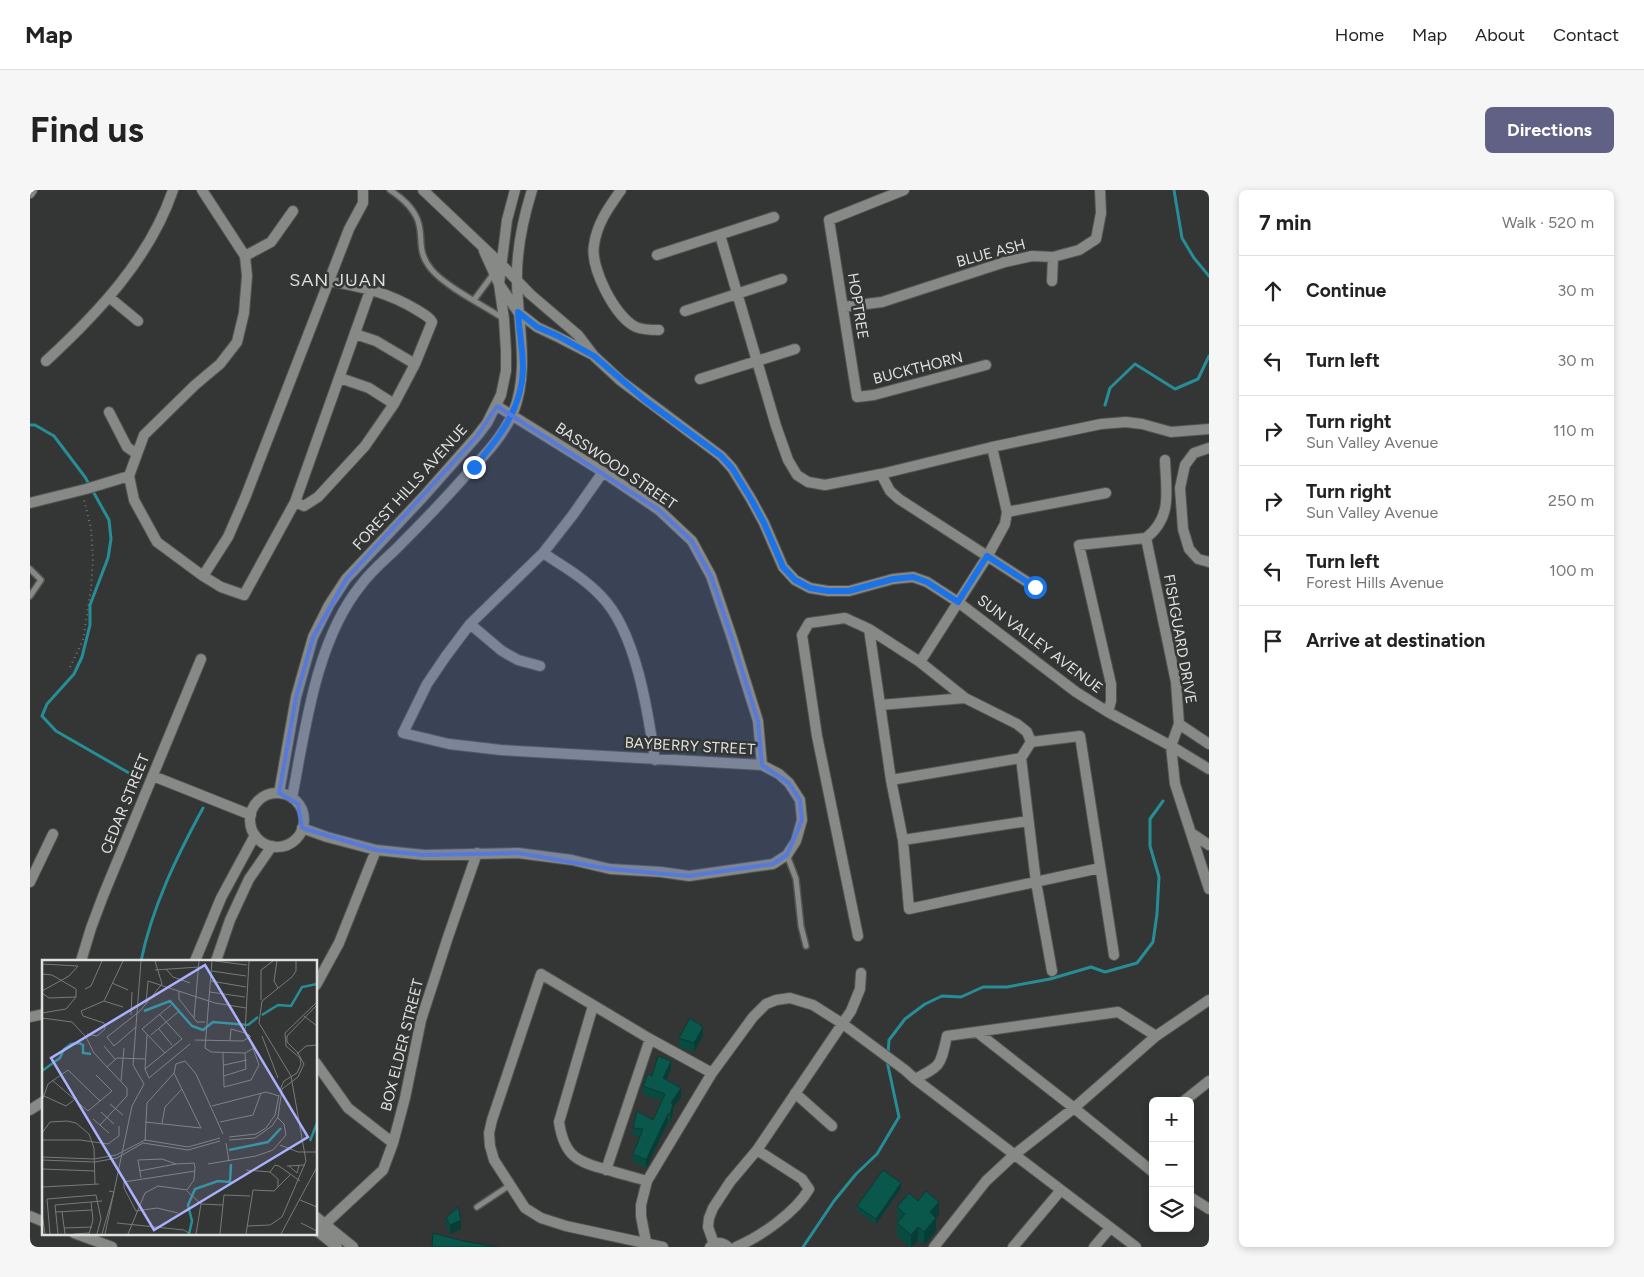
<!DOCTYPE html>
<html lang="en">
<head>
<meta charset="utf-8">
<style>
  :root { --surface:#fff; --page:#f6f6f6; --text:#222; --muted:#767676; --line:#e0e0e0; --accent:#606184 }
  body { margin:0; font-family:Figtree,sans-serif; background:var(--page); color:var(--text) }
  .controls { position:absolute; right:15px; bottom:15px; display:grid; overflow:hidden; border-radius:8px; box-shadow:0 2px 8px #0003 }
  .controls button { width:45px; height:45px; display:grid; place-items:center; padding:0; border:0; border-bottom:1px solid var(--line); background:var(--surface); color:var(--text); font:25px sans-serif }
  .stop { position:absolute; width:15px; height:15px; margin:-11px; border:4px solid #1a73e8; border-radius:50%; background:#fff }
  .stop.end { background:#1a73e8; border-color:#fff; box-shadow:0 1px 5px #0008 }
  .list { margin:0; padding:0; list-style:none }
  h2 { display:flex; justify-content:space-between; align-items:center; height:65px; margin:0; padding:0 20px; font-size:21px }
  h2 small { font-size:16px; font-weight:400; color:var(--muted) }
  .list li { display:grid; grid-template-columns:32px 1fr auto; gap:15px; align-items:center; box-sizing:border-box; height:70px; padding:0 20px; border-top:1px solid var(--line) }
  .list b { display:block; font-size:19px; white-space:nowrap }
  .list p { margin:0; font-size:16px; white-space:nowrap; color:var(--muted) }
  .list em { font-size:16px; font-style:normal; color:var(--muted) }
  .icon { flex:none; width:28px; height:28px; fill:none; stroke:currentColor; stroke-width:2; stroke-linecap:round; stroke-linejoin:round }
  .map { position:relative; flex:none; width:1179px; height:1057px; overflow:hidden; border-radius:8px }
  header { display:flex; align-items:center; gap:30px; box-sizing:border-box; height:70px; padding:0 25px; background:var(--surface); border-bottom:1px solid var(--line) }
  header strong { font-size:24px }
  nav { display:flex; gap:28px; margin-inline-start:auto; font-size:18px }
  .intro { display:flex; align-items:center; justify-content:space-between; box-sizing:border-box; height:120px; padding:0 30px }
  h1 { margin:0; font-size:35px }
  .button { padding:12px 22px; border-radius:8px; background:var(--accent); color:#fff; font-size:18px; font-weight:700 }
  main { display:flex; gap:30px; padding:0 30px }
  aside { flex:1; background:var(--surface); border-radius:8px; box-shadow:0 2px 8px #0003 }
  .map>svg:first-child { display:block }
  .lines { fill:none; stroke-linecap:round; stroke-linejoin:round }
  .stream { stroke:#278d96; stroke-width:3 }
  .service-casing { stroke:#525452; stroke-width:8 }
  .minor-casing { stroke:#525452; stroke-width:12 }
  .path { stroke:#757876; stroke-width:2; stroke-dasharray:1 4; stroke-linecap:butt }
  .service { stroke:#868986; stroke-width:5 }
  .minor { stroke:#868986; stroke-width:10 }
  .wall { fill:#094b40 }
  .shaded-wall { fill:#073d34 }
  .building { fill:#0a574b; stroke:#073d34 }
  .route { stroke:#1a73e8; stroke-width:6 }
  .marked { fill:#577ada; fill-opacity:0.2; stroke:#577ada; stroke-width:4; stroke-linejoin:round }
  .labels { text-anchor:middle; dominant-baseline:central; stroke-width:5; stroke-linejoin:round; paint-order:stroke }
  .street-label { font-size:15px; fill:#dfe1df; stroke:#333634 }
  .quarter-label { font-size:18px; letter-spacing:1px; fill:#dcdfdd; stroke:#333634 }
  .inset-river { fill:none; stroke:#278d96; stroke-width:2.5 }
  .inset-road { fill:none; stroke:#787a78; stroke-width:1 }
  .view { fill:#acaffb; fill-opacity:0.15; stroke:#acaffb; stroke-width:2.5 }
  .inset-edge { fill:none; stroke:#dfe1df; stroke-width:2.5 }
</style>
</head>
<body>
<header>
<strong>Map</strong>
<nav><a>Home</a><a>Map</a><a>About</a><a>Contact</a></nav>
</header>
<div class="intro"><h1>Find us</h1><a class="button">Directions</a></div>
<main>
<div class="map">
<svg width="1179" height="1057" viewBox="0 0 1179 1057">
  <rect width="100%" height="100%" fill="#333634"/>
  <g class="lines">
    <path class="stream" d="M 1144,0 L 1152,48 L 1164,68 L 1179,86
      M 1075,215 L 1080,198 L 1105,174 L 1145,199 L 1168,189 L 1179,166
      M 0,235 L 5,235 L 24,246 L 55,287 L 79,330 L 81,349 L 78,368 L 60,415 L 60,435 L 52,467 L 44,484 L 17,514 L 12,526 L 26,541 L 99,583
      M 111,771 C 122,717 147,666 173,618
      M 858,864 L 859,850 L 875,829 L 895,814 L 912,806 L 931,807 L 953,797 L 977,797 L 1020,789 L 1061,777 L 1075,782 L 1107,773 L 1123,752 L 1127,724 L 1129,687 L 1120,656 L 1120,629 L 1133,611
      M 773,1057 L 804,1011 L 826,984 L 847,964 L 869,927 L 857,871"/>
    <g class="service-casing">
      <path id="service" d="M 360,0 C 372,8 383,17 388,31 C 394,49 386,60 401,79 C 416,97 453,115 474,129
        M 444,110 L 464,83
        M 0,379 L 11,390 L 0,406
        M 757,665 L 766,689 L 771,736 L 776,756
        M 447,1017 L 480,995"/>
    </g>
    <g class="minor-casing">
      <path id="minor" d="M 172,0 L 215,66 L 217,86 L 214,123 L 207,152 L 190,174 L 165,195 L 114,245 L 99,286 L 104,310 L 127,352 L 173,386 L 191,397 L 214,405 L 265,312 L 341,98
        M 393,0 L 472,75 L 500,104 L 548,145 L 564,166 L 591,191 L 691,266 L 702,278 L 721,309 L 734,333 L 753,377 L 765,390 L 780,398 L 798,401 L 819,401 L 863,389 L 883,387 L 897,392 L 928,412 L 1046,502 L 1078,522 L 1141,556 L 1179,579
        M 591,0 C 579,17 567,33 564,55 C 560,78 585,127 606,137 C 613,140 621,140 629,140
        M 874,0 L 799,30 L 827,207 L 844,205 L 956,175
        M 0,3 L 2,0
        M 690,45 L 746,236 L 758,270 L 767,285 L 778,292 L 795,295 L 851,284 L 962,257 L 1071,234 L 1096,232 L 1112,234 L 1141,242 L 1179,239
        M 454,61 L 469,94 L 488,122 L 507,137 L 528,147 L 561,164
        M 627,65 L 744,27
        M 215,66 L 241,52 L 263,21
        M 1022,91 L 1023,67
        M 79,107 L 108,131
        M 813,117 L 852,112 L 975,72 L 1002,66 L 1023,67 L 1049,60 L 1066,49 L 1071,23 L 1070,0
        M 655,121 L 752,89
        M 325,144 L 346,151 L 385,174
        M 16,171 C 68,123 120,68 143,0
        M 310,188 L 339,198 L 364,214
        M 670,189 L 765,159
        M 467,216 L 573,282 L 629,320 L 662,351 L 681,386 L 702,448 L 728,531 L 732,575
        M 79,222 L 97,257 L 107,264
        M 1179,258 L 1164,263 L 1155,275 L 1150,298 L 1153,339 L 1159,359 L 1168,369 L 1179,372
        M 851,284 L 860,301 L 869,309 L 1005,397
        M 265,312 L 274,316 L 288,307 L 335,256 L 364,214 L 385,174 L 402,132 C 399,126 393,124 387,120 C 357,102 333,97 299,91
        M 0,313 L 56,299 L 99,286
        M 977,322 L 1076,303
        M 1116,348 L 1146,492 L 1149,534 L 1141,556 L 1145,594 L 1179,699
        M 513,363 C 533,376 554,388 571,406 C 606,441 618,522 625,570
        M 173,386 L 198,347 L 215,308 L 319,39 L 333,13 L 333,0
        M 440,434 L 472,461 L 488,470 L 510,476
        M 839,439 L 861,590 L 873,650 L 879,719 L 1070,678
        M 890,472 L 957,367 L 975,334 L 977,322 L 962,257
        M 850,515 L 935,508
        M 1078,522 L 1081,511 L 1081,494 L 1049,355 L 1116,348 C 1143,327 1136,301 1135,270
        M 1149,534 L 1179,554
        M 991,568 L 1006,692 L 1022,781
        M 123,586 L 221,625
        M 861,590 L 991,568 L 1001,552 L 1050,546 L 1084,765
        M 249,603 L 266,507 L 283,447 L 299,415 L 316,389 L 393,307 L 447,246 L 457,233 L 471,205 L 476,181 L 476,161 L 474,129 L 469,94 L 477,30 L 485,0
        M220 630a27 27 0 1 1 54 0a27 27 0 1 1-54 0Z
        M 262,608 C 275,540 286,450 331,395 C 341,381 356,369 368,357 C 392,333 415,309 438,283 C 455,265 473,246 483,223 C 500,181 488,136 487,93 C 486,62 493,29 502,0
        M 272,638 L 297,647 L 346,660 L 394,665 L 488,663 L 542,670 L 580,679 L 631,682 L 659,686 L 743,674 L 757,665 L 766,651 L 772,630 L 770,610 L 759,593 L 749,584 L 732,575 L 471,560 L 419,554 L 373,543 L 397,494 L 416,466 L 440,434 L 513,363 L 542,326 L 573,282
        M 1161,643 L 1179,655
        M 873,650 L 998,631
        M 0,692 L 23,644
        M 828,746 L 787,546 L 772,445 L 779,433 L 815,428 L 839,439 L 890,472 L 935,508 L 987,534 L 997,542 L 1001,552
        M 51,771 L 61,738 L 73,706 L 171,469
        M 165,771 L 191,708 L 225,645
        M 186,771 L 200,730 L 219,689 L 242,656
        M 286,795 L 309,753 L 346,660
        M 563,816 L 529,932 C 534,966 547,972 578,980 C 591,984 604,987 617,991
        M 0,827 L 14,824
        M 947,842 L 1044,918 L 1123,982
        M 286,873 L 318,918 L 363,953
        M 885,889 C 912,875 910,876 917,846 L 1088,822 L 1126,846
        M 765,903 L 802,936
        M 1154,911 L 1179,891
        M 0,920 L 14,911
        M 576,980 L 620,849
        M 1160,1007 L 1179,1019
        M 0,1026 L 14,1032
        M 286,1027 L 323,1057
        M 295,1034 L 353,980 L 363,953 L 375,908 L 391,830 L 418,747 L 447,663
        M 286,1040 L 307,1057
        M 44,1043 L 82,1057
        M 616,1052 L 611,1026 L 611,1015 L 617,991 L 682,883 L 723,827 L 736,814 L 746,810 L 760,808 L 783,815 L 813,834 L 875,880 L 885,889 L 1106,1057
        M 684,1054 L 678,1037 L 679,1028 L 683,1018 L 700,992 L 727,960 L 821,821 L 830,799 L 831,783
        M 633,1057 L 536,1036 L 511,1028 L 495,1018 L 464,970 L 460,956 L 459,943 L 462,930 L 511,784 L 620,849 L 682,883
        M 680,1057 C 686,1052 692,1052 698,1057
        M 706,1057 C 730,1047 766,1022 779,999 L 772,989 L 727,960
        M 904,1057 L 956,991 L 984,965 L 1044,918 L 1126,846 L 1179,810
        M 983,1057 L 1031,1000
        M 1064,1057 L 1080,1038"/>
    </g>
    <path class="path" d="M 40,477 L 53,450 L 61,399 L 63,369 L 61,338 L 54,310"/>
    <use href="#service" class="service"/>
    <use href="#minor" class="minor"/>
  </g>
  <path class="wall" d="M 673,845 L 664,862 L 649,857 L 649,848 Z
    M 641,879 L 636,890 L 651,907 L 643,918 L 643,923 L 640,933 L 638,932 L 616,978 L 603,972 L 603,964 L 610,947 L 603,946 L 603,938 L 623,930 L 632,911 L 613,905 L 613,896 L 622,886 Z
    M 871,998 L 846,1034 L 827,1021 L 827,1016 Z
    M 888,1011 L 909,1025 L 906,1028 L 906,1041 L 894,1055 L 888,1050 L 882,1057 L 879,1057 L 867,1046 L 867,1033 L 868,1031 L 867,1030 L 867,1017 Z
    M 416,1028 L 431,1039 L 420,1044 L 416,1036 Z"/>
  <path class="shaded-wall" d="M 673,837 L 673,845 L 664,862 L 664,853 Z
    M 641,871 L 641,879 L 633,897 L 633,888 Z
    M 651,898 L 651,907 L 643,918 L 643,923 L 640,933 L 641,913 Z
    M 638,924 L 638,932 L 616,978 L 616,970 Z
    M 871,993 L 871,998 L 846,1034 L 846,1029 Z
    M 909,1012 L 909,1025 L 906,1028 L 906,1041 L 894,1055 L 894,1042 L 900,1022 Z
    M 431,1030 L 431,1039 L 420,1044 L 420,1035 Z
    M 888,1037 L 888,1050 L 882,1057 L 881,1057 L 881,1045 Z"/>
  <path class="building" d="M 660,828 L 673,837 L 664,853 L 649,848 Z
    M 628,866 L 641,871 L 633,888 L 651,898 L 641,913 L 643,914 L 640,924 L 638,924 L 616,970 L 603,964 L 613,939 L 603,938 L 607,921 L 623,930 L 635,904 L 613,896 L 618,884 L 622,886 Z
    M 853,980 L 871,993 L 846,1029 L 827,1016 Z
    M 896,1001 L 909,1012 L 900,1022 L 906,1028 L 894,1042 L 888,1037 L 881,1045 L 867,1033 L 875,1024 L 867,1017 L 879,1003 L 888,1011 Z
    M 428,1017 L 431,1030 L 420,1035 L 416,1028 Z
    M 403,1043 L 433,1051 L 468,1057 L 402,1057 Z"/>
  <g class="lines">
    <path class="route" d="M 444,277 C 469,248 492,219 493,179 C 493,160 489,141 488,122 L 507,137 L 528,146 L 564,166 L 615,210 L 691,266 L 702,278 L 721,309 L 734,333 L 753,377 L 765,390 L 780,398 L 798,401 L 819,401 L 863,389 L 883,387 L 897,392 L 928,412 L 957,366 L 1005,397"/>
  </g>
  <path class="marked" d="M 467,216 L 629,320 L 662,351 L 681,386 L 702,448 L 728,531 L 732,575 L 759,593 L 770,610 L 772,630 L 757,665 L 743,674 L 659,686 L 580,679 L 488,663 L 394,665 L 346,660 L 272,638 L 268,614 L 249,603 L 266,507 L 283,447 L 316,389 L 447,246 Z"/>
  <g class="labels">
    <g class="street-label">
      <text transform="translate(961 63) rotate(-15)">BLUE ASH</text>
      <text transform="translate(828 116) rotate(81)">HOPTREE</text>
      <text transform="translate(888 178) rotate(-14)">BUCKTHORN</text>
      <text transform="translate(586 276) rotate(34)">BASSWOOD STREET</text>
      <text transform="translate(380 297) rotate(-48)">FOREST HILLS AVENUE</text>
      <text transform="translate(1150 449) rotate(80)">FISHGUARD DRIVE</text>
      <text transform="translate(1010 454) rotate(37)">SUN VALLEY AVENUE</text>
      <text transform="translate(660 556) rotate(3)">BAYBERRY STREET</text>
      <text transform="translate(95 614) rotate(-68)">CEDAR STREET</text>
      <text transform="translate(372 855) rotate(-76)">BOX ELDER STREET</text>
    </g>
    <g class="quarter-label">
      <text x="308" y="90">SAN JUAN</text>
    </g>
  </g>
  <g transform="translate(12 770)">
    <rect width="275" height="275" fill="#333634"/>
    <path class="inset-river" d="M 102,51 L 128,41 L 150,66 L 161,70 L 171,62 L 206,65 L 216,57M 220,55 L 236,45 L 249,46 L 260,27 L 275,24M 0,111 L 18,98 L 22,89 L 29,84 L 37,83 L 41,85 L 41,93 L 49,94M 268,181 L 275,163M 187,190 L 226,182 L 239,168M 147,274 L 150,261 L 146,245 L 153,229 L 176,221 L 188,222 L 189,204"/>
    <path class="inset-road" d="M 113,1 L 120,24M 170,1 L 163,88 L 169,92 L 203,93 L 212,88M 173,1 L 205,5M 235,1 L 232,21 L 236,28M 0,4 L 36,6 L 27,16 L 0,31M 124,9 L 131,17 L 148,23M 113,10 L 157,7M 170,11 L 204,16M 0,14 L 10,15 L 34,29 L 34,37 L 24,49 L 0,53M 169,21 L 204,27M 70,23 L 86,30M 43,29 L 49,26 L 60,1M 137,31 L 137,39 L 155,62 L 163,62M 168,32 L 203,37M 0,33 L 7,38 L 34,37M 219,40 L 219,10 L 231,1M 62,41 L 81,47M 104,44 L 106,21 L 173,43 L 204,48M 89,55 L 90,32M 262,56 L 275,66M 0,58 L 30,62 L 44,77 L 52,93 L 85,128 L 85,136 L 58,165M 152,58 L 157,1M 117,69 L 130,85M 203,73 L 207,1M 45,74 L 55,76 L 63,69 L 62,63 L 41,56 L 39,51 L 62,41 L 81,1M 105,75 L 103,109 L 107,118 L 148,84M 109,75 L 136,52M 220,76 L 236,118M 65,77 L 98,51 L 120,24M 65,77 L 72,86 L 94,67M 153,80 L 201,81 L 206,78M 188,80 L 189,69 L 203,73M 62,86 L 73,99M 123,93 L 100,69 L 129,45M 181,93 L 182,127 L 209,120 L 217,105 L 206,74 L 209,77M 255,94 L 264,86 L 275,85M 182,105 L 205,100M 65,107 L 75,98 L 103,99M 103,109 L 140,79 L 117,54M 182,116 L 204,109 L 203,93M 10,120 L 46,151 L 70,131 L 54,115M 79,121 L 82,88M 238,130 L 242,121 L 255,113 L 259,104 L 258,98 L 244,86 L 243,73 L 275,42M 2,136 L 24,146 L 32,140M 0,141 L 6,124 L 26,110 L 58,141M 68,144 L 81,155M 170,146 L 224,132 L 237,136M 59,152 L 72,164M 51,159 L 67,173M 103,162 L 159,168 L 132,113 L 134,104 L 143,101 L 154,114 L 181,174M 178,162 L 211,155 L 219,133M 120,163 L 123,147 L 140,129M 0,173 L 8,162 L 25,161 L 34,163 L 47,174 L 52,188 L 53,224M 187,177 L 214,174 L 224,168 L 233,155 L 237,135M 0,180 L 38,180 L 66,184 L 77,176 L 77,166M 187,180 L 213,178 L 230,166 L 236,157 L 240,129 L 256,117 L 262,104 L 256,93 L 245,82 L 245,76 L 275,45M 103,181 L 105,143 L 132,113M 184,183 L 187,201M 238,185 L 256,192 L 275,192M 0,197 L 52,199 L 74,195 L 103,180 L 146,187 L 178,178M 0,200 L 53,202 L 75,198 L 101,183 L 146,190 L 178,181M 166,204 L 214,196 L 231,190 L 244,175 L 242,164 L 235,157M 245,206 L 263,205M 247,206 L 255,213 L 257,205M 0,209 L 53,211M 204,210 L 228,212 L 236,219 L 236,227M 228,212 L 233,205 L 237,206 L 258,221M 99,218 L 96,200 L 120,199 L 134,204M 0,227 L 57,224M 145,231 L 159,244 L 181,245M 258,240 L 275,247M 13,252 L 50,250M 20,252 L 23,274M 0,253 L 3,274M 136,253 L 115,248 L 94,251 L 82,228 L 82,222 L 153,211M 75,263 L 142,270 L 148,274M 259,263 L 275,271M 205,266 L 228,265 L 240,257 L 264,201 L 249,116 L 217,63 L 220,41 L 250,17 L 254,11 L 254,1M 22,268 L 50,267M 8,274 L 5,239 L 54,235 L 59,259 L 55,274M 16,274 L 13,245 L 60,241M 32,274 L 47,273M 47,274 L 51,260 L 49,242M 60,274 L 72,232 L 67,231M 63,274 L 90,146 L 102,124 L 91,105 L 99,1M 86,274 L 103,233 L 116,226 L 145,230 L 152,220 L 153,207 L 152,203 L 134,204 L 97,211M 154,274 L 159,244M 178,274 L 182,235 L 208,236M 204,274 L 211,230 L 232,231 L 249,214M 239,274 L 275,207"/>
    <path class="view" d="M 163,5 L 266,177 L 112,270 L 9,98 Z"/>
    <rect width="275" height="275" class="inset-edge"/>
  </g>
</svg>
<div class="controls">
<button>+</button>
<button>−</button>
<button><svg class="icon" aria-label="layers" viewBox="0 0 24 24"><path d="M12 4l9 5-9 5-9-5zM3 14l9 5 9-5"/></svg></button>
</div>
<div class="stop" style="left:1005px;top:397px"></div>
<div class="stop end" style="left:444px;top:277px"></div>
</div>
<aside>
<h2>7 min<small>Walk · 520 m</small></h2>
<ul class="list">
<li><svg class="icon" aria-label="ahead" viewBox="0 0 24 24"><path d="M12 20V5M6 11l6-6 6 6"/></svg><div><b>Continue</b></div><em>30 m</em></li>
<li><svg class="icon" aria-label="left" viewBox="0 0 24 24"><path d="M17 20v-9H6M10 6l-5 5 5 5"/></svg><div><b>Turn left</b></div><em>30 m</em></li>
<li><svg class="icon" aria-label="right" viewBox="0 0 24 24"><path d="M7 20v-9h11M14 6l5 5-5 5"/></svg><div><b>Turn right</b><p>Sun Valley Avenue</p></div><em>110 m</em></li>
<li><svg class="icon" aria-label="right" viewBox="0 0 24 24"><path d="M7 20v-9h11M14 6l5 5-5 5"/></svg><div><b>Turn right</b><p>Sun Valley Avenue</p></div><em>250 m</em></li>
<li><svg class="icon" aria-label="left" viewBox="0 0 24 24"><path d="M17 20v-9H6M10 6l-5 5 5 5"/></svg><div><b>Turn left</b><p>Forest Hills Avenue</p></div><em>100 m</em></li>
<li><svg class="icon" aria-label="arrive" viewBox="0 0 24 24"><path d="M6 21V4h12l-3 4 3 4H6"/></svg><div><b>Arrive at destination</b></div></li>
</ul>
</aside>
</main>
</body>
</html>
